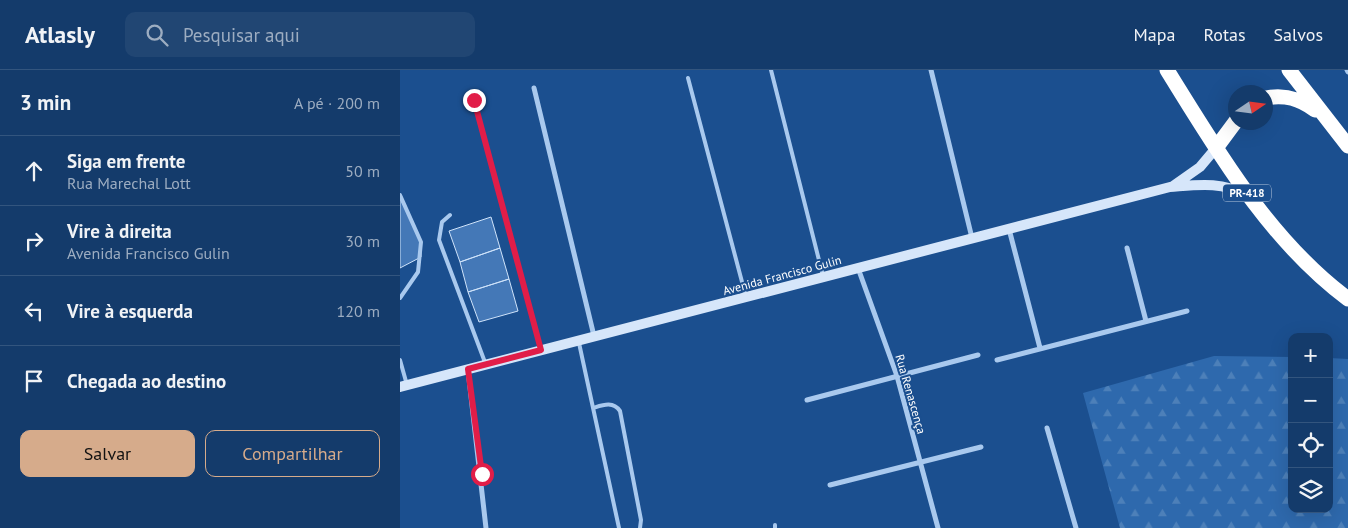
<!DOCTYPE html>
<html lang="pt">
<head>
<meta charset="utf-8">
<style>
  :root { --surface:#143b6b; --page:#214673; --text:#f1f3f6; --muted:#9dadc1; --line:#33557e; --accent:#d6ab8b }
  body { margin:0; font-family:"PT Sans",sans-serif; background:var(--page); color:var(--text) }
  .controls { position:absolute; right:15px; bottom:15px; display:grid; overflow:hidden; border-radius:10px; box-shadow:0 5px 20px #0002 }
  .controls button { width:45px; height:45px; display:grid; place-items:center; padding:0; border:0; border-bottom:1px solid var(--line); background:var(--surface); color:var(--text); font:25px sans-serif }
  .compass { position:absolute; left:828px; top:15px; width:45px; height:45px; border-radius:50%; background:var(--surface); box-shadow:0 5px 20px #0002; rotate:77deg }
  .stop { position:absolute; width:15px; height:15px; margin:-11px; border:4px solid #e11d48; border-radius:50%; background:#fff }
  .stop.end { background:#e11d48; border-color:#fff; box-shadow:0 1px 5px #0008 }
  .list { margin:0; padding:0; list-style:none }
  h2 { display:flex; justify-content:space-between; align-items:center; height:65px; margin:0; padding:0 20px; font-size:21px }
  h2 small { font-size:16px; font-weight:400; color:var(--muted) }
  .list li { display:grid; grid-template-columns:32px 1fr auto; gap:15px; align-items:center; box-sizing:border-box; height:70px; padding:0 20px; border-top:1px solid var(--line) }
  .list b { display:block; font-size:19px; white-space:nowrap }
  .list p { margin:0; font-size:16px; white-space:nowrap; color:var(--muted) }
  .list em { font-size:16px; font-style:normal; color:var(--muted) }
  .actions { display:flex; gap:10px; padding:15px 20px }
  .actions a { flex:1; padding:11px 0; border:1px solid var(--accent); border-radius:10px; text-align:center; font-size:18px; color:var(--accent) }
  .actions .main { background:var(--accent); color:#111 }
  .icon { flex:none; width:28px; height:28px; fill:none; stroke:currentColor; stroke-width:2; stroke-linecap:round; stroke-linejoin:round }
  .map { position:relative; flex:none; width:948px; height:458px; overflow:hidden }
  header { display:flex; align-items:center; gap:30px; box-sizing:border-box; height:70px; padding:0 25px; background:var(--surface); border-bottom:1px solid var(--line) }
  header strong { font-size:24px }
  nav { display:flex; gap:28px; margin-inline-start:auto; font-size:18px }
  .search { width:350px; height:45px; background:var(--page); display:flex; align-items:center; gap:12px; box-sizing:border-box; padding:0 18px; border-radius:10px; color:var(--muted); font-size:19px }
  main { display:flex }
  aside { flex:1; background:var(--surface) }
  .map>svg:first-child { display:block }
  .forest { fill:url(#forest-firs) }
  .building { fill:#4478b7; stroke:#cfe3fa }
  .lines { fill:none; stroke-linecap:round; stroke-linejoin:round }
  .lane { stroke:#a9c9ee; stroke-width:4 }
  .street { stroke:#a9c9ee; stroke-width:5 }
  .secondary { stroke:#d6e6fa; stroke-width:10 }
  .highway { stroke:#fff; stroke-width:15 }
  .route { stroke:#e11d48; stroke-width:6 }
  .labels { text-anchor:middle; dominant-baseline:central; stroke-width:4; stroke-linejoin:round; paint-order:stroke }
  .shield { fill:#1b4f8f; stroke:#bbcadd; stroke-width:1 }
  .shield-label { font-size:11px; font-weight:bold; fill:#fff }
  .street-label { font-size:12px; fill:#fff; stroke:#1b4f8f }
</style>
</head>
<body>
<header>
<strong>Atlasly</strong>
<div class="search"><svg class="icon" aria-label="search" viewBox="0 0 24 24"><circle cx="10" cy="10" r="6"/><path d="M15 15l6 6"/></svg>Pesquisar aqui</div>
<nav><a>Mapa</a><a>Rotas</a><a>Salvos</a></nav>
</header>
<main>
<aside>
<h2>3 min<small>A pé · 200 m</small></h2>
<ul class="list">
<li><svg class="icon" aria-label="ahead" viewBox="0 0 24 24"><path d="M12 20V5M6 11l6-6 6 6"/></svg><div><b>Siga em frente</b><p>Rua Marechal Lott</p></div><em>50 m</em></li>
<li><svg class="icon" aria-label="right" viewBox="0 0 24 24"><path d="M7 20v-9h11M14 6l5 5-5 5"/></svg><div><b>Vire à direita</b><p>Avenida Francisco Gulin</p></div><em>30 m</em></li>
<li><svg class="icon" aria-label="left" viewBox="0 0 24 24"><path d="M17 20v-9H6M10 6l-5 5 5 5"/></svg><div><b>Vire à esquerda</b></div><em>120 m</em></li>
<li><svg class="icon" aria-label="arrive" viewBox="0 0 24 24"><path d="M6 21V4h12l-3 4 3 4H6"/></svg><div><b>Chegada ao destino</b></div></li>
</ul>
<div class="actions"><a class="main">Salvar</a><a>Compartilhar</a></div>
</aside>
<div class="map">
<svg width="948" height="458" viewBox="0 0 948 458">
  <defs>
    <pattern id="forest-firs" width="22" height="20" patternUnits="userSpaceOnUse" patternTransform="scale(1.25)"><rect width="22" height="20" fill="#2e69ad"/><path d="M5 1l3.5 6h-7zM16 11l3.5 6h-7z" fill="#4d80b9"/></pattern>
  </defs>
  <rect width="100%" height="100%" fill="#1b4f8f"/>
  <path class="forest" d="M 814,286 L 892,287 L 892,439 L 929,439 L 929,288 L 948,289 L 948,458 L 720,458 L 683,323 Z"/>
  <path class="building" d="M 0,128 L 21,172 L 21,187 L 0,198 Z
    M 91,147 L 100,178 L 60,192 L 49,161 Z
    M 100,178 L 109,209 L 68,222 L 60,192 Z
    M 109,209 L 118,241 L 79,252 L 68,222 Z"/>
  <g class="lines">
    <path class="lane" d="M 371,0 L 423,206
      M 288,8 L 346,227
      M 74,31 L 141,280
      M 0,125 L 21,172 L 18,202 L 0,228
      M 50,145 L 42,152 L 39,170 L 86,295
      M 179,273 L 219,458
      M 0,290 L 7,315
      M 193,338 C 203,335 213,331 220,341 L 241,450 L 240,458
      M 375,455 L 375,458"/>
    <path class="street" d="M 531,0 L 572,168
      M 947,0 L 948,2
      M 134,18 L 194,266
      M 609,159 L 640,278
      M 727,178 L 746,251
      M 458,198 L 497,306 L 538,458
      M 597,290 L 787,241
      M 68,300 L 86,458
      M 407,330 L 578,285
      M 647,358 L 676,458
      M 430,415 L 581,377"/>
    <path class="secondary" d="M 773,116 L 800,97 L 816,78
      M 0,317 L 770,117 C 797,115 821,111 846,125"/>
    <path class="highway" d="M 767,0 C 818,82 869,170 948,229
      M 889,0 L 948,76
      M 866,28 C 885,24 900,29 915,40
      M 816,78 L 836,51"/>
  </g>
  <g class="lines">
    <path class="route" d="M 74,30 L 141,280 L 68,299 L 82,404"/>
  </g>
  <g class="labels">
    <rect class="shield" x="823" y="114.5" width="48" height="17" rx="4"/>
    <g class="shield-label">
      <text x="847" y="123">PR-418</text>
    </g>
    <g class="street-label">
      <text transform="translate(382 205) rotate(-15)">Avenida Francisco Gulin</text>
      <text transform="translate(511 324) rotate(74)">Rua Renascença</text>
    </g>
  </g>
</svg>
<div class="controls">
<button>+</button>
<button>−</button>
<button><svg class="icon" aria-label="locate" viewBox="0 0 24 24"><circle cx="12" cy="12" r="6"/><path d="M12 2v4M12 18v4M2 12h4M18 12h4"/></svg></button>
<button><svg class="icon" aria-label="layers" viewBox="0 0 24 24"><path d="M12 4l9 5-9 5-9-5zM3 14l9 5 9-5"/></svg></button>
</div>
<svg class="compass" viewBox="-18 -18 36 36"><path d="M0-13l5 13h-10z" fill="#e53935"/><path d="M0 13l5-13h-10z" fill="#9dadc1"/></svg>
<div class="stop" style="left:82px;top:404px"></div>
<div class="stop end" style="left:74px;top:30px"></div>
</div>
</main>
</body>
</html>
